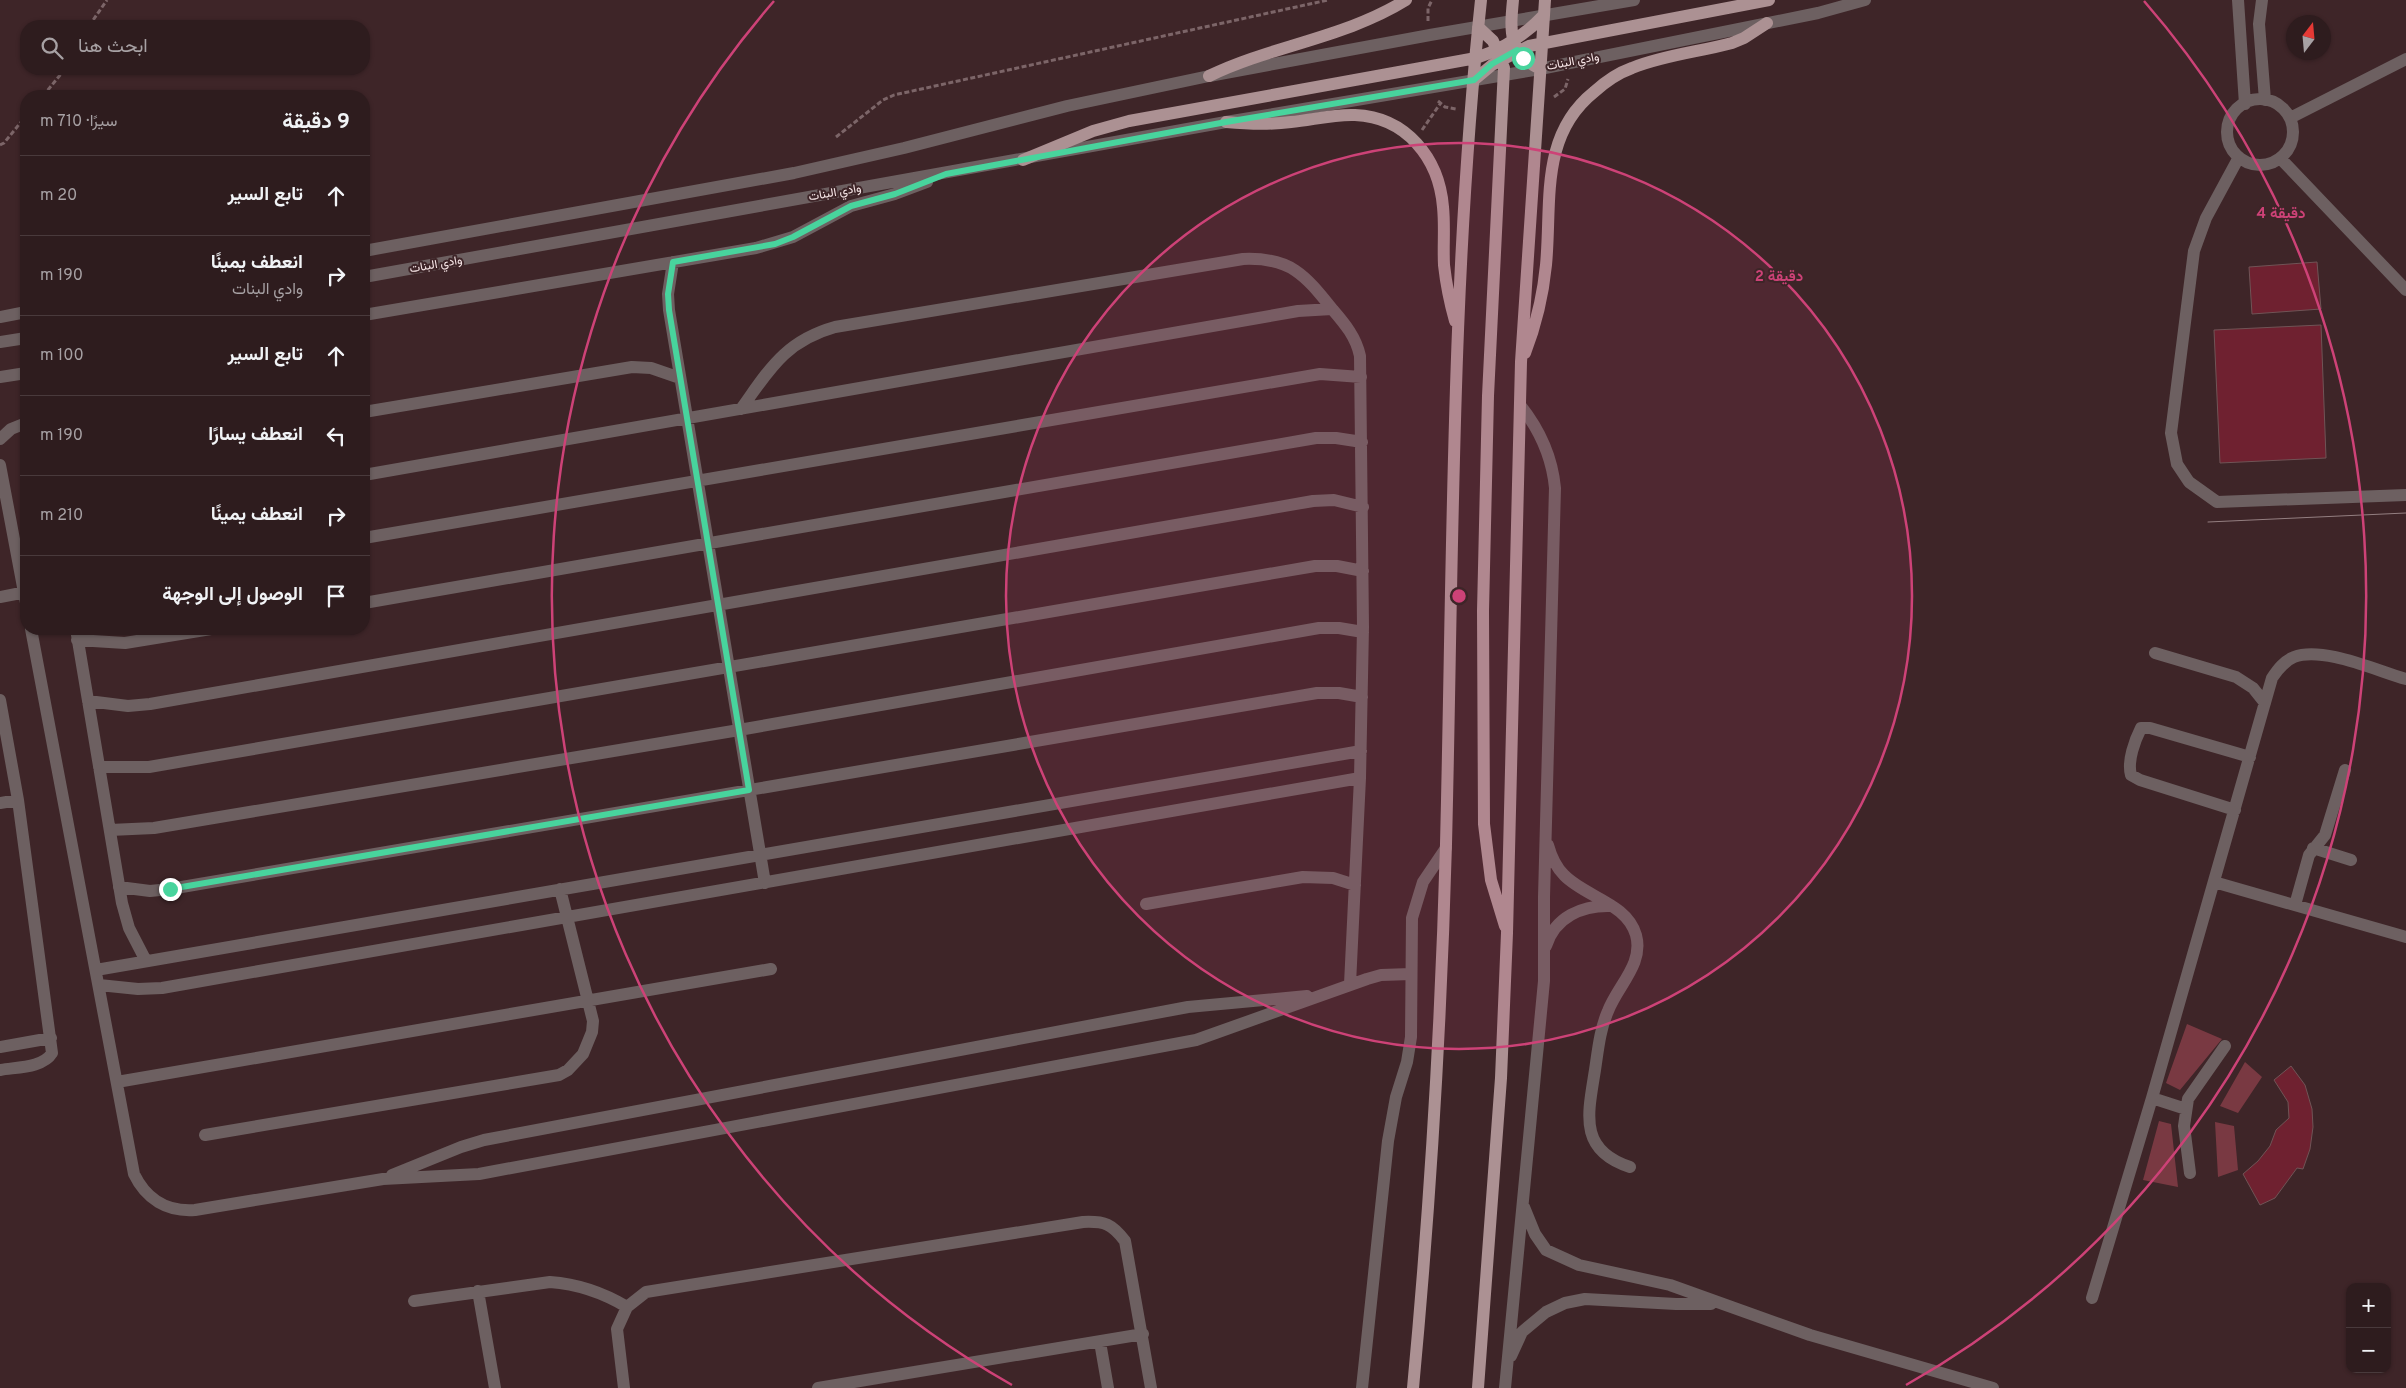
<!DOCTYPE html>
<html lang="ar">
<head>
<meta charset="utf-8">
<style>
  :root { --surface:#2e1c1e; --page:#3a292b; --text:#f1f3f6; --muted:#a7a1a4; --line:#493a3c }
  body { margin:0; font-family:Overpass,Vazirmatn,sans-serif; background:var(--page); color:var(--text); direction:rtl }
  .controls { position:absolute; right:15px; bottom:15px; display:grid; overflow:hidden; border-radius:10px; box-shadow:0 1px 4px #0004 }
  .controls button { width:45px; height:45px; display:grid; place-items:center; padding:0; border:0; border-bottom:1px solid var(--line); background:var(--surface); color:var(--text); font:25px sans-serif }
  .compass { position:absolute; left:2286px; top:15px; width:45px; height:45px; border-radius:50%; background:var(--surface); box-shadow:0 1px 4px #0004; rotate:16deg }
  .stop { position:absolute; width:15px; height:15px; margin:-11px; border:4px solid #48d49d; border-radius:50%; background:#fff }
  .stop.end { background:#48d49d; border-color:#fff; box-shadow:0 1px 5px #0008 }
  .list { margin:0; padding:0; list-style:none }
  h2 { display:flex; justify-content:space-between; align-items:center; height:65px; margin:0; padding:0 20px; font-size:21px }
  h2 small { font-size:16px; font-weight:400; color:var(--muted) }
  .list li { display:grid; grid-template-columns:32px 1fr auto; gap:15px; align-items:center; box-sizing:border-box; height:80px; padding:0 20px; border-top:1px solid var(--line) }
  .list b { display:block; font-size:19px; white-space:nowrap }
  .list p { margin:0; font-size:16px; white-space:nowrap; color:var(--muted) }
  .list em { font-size:16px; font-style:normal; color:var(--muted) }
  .icon { flex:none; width:28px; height:28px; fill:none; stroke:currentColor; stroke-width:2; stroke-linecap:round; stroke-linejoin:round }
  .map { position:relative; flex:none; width:2406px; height:1388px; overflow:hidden; direction:ltr }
  .search { position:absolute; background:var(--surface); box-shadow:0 1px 4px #0004; left:20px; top:20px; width:350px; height:55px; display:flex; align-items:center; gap:12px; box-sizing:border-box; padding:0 18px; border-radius:20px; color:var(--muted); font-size:19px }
  .panel { position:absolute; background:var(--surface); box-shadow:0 1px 4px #0004; left:20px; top:90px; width:350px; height:545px; border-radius:20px; direction:rtl }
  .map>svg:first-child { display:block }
  .green { fill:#793942 }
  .building { fill:#6f2130; stroke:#705456 }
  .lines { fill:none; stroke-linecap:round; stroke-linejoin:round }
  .path { stroke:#7c6568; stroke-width:3; stroke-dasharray:5 2.5; stroke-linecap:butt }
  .minor { stroke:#6d6061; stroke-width:12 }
  .major { stroke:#ac9193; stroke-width:12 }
  .tram { stroke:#947f81; stroke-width:1 }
  .route { stroke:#48d49d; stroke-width:6 }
  .ring { fill:none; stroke:#cd4277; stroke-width:2.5 }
  .labels { text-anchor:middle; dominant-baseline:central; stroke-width:4; stroke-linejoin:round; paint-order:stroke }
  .street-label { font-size:12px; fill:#f9e8e9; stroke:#3e2528 }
  .centre { fill:#cd4277; stroke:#3e2528; stroke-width:2.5 }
  .ring-label { font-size:15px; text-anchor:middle; font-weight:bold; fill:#cd4277; stroke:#3e2528; stroke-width:4; stroke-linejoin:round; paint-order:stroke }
</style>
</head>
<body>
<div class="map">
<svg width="2406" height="1388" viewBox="0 0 2406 1388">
  <rect width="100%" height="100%" fill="#3e2528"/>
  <path class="green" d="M 2187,1024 L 2222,1039 L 2180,1090 L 2166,1083 Z
    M 2245,1062 L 2262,1077 L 2238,1113 L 2220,1106 Z
    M 2159,1121 L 2171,1124 L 2178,1187 L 2143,1180 Z
    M 2215,1122 L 2234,1126 L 2238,1170 L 2218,1177 Z"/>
  <path class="building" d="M 2317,262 L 2321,309 L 2252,314 L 2249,267 Z
    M 2321,325 L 2326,458 L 2220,463 L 2214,330 Z
    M 2291,1066 L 2305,1085 L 2312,1109 L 2313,1127 L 2310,1149 L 2303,1169 L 2297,1168 L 2275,1198 L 2260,1205 L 2243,1174 L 2258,1161 L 2270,1146 L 2276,1130 L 2289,1118 L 2288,1102 L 2274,1080 Z"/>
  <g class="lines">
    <path class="path" d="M 1428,21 L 1428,8 L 1432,0
      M 89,26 L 107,0
      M 43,96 L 65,69
      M 1554,97 L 1565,89 L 1568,79
      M 1438,101 L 1445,107 L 1456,109
      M 1422,130 L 1440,104
      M 836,137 L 883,100 L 894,95 L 1328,0
      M 0,145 L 4,143 L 26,116"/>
    <path class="minor" d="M 2238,0 L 2245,104
      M 2262,0 L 2259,24 L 2265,100
      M2227 132a33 33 0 1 1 66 0a33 33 0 1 1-66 0Z
      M 2290,118 L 2406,59
      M 2239,157 L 2206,218 L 2194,251 L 2171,433 L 2177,464 L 2189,482 L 2217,502 L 2406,495
      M 2280,158 L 2406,290
      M 364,251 L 794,173 L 904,148 L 1067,106 L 1209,76 L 1430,35 L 1634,0
      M 673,262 L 668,294 L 669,310 L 765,883
      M 364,277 L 1226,122 L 1540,69 L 1818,13 L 1865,0
      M 364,315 L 756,248 L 793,237 L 851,206 L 895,194 L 927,182
      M 0,317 L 26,312
      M 0,342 L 26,338
      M 0,377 L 26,373
      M 741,409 C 769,370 785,341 835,327 L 1243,259 C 1291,257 1305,275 1333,310 C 1345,324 1356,337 1360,356 L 1363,627 L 1360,778 L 1350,984
      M 364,412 L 632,367 L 651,368 L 680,378
      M 0,439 L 11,429 L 26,423
      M 0,465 L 26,603
      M 364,475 L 1298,311 L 1332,309
      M 364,538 L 1320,374 L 1361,377
      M 0,597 L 26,592
      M 364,603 L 1316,438 L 1336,438 L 1362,442
      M 31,629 L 134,1174 C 146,1199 167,1212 195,1210 L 383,1179 L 479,1174 L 1196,1040 L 1367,979 L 1381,975 L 1411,974
      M 76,629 L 122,903 L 129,928 L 146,961
      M 77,640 L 125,643 L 211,629
      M 2155,653 L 2236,677 L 2253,688 L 2265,703
      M 0,700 L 18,800 L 52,1053 C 43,1068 16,1067 0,1070
      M 88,701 L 128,706 L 150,704 L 1313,501 L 1334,500 L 1363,507
      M 99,767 L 149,767 L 1315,566 L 1337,566 L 1363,571
      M 0,803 L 18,800
      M 2235,810 L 2140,780 L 2131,775 C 2127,761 2135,740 2141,728 L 2150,728 L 2250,757
      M 110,830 L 154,828 L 739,730 L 1319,628 L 1339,628 L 1363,632
      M 1548,845 C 1551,856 1556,867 1564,875 C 1585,897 1627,903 1636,935 C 1644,964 1618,985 1608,1011 C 1600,1029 1598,1050 1595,1070 C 1588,1114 1578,1150 1630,1167
      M 2313,848 L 2351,860
      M 2214,882 L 2406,937
      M 119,887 L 150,891 L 170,889 L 1317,693 L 1339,693 L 1362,697
      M 1146,904 L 1303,877 L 1333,878 L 1355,885
      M 2295,905 L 2309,855 L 2325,835 L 2345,770
      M 1546,946 C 1555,917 1582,905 1611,906
      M 96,970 L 1361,751
      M 99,985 L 138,989 L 162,988 L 1360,778
      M 0,1047 L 51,1038
      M 117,1082 L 771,969
      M 2152,1098 L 2186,1109
      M 205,1135 L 559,1075 L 568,1070 L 583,1054 L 592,1032 L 593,1021 L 560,889
      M 2190,1173 L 2184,1126 L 2188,1099 L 2225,1046
      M 392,1175 L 461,1147 L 484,1140 L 1188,1007 L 1307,996
      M 1524,1207 L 1535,1234 L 1546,1250 L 1579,1265 L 1670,1285 L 1810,1335 L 1993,1388
      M 478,1291 L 495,1388
      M 2092,1298 L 2152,1098 L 2272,678 C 2278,669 2284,661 2294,657 C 2323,646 2377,671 2406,679
      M 414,1301 L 550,1282 C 578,1284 602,1292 627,1307
      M 1100,1342 L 1108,1388
      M 1511,1356 L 1522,1332 L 1546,1312 L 1565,1303 L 1585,1299 L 1676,1304 L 1711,1304
      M 624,1388 L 617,1329 L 627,1307 L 646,1292 L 1083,1222 C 1105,1221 1112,1224 1125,1241 L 1151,1388
      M 818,1388 L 1143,1334
      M 1362,1388 L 1388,1141 L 1396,1097 L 1407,1062 L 1411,1037 L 1412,918 L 1423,882 L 1446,848
      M 1505,1388 L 1544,981 L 1544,897 L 1555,488 C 1552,456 1540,430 1520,405"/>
    <path class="major" d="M 1513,0 C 1510,31 1508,53 1540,69
      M 1478,27 L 1493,41 L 1504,68 L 1488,396 L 1483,611 L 1484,824 L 1491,880 L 1505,926
      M 1209,76 C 1273,45 1345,38 1406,0
      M 1474,80 L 1492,65 L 1529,46 L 1769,0
      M 1226,122 C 1248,124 1269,125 1291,122 C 1312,120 1334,114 1355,115 C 1406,117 1439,158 1443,207 C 1445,226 1443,246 1444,265 C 1446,283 1450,303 1455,321
      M 1023,160 L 1093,131 L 1129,121 L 1476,58 C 1503,49 1524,36 1543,16
      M 1525,353 C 1536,325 1543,295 1546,265 C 1552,203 1539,136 1594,92 C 1605,82 1618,73 1632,68 C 1664,55 1699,52 1732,43 L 1744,38 L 1767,23
      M 1413,1388 C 1430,1207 1441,1026 1446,844 C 1453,563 1451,280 1481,0
      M 1478,1388 L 1501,1078 L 1507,933 L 1521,362 L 1545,0"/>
    <path class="tram" d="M 2208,522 L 2406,513"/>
  </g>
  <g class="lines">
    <path class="route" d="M 170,889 L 749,790 L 669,310 L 668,294 L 673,262 L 775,244 L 793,237 L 851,206 L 895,194 L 946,174 L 1226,122 L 1474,80 L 1492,64 L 1517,50 L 1523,58"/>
  </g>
  <circle cx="1459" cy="596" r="453" fill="#cd4277" fill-opacity=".12"/>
  <g class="ring">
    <circle cx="1459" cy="596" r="453"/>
    <path d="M1012 1385A907 907 0 0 1 774 1M2144 1A907 907 0 0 1 1906 1385"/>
  </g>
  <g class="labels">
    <g class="street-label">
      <text transform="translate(1573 62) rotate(-11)">وادي البنات</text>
      <text transform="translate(835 193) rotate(-10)">وادي البنات</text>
      <text transform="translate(436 265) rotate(-10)">وادي البنات</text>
    </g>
  </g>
  <circle cx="1459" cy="596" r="8" class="centre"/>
  <g class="ring-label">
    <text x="2281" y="218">4 دقيقة</text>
    <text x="1779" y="281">2 دقيقة</text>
  </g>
</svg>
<div class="controls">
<button>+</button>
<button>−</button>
</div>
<svg class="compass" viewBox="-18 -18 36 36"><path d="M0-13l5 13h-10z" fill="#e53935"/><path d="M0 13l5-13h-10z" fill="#a7a1a4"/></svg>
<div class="stop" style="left:1523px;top:58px"></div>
<div class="stop end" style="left:170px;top:889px"></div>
<div class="search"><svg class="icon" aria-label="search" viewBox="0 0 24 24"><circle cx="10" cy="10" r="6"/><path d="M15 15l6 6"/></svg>ابحث هنا</div>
<section class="panel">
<h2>9 دقيقة<small>سيرًا · 710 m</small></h2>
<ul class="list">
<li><svg class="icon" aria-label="ahead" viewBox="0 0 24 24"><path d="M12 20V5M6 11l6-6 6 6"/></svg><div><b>تابع السير</b></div><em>20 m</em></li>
<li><svg class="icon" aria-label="right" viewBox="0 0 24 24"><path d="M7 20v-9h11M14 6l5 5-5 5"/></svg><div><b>انعطف يمينًا</b><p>وادي البنات</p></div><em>190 m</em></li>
<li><svg class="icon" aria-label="ahead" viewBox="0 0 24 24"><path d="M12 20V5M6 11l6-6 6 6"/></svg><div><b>تابع السير</b></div><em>100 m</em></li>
<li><svg class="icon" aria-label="left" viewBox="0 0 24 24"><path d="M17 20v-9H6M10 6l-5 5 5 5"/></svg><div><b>انعطف يسارًا</b></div><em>190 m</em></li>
<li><svg class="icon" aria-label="right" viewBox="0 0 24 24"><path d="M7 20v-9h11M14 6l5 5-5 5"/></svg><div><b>انعطف يمينًا</b></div><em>210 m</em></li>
<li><svg class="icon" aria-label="arrive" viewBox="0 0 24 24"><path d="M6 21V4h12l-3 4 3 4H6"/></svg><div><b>الوصول إلى الوجهة</b></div></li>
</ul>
</section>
</div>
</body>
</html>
